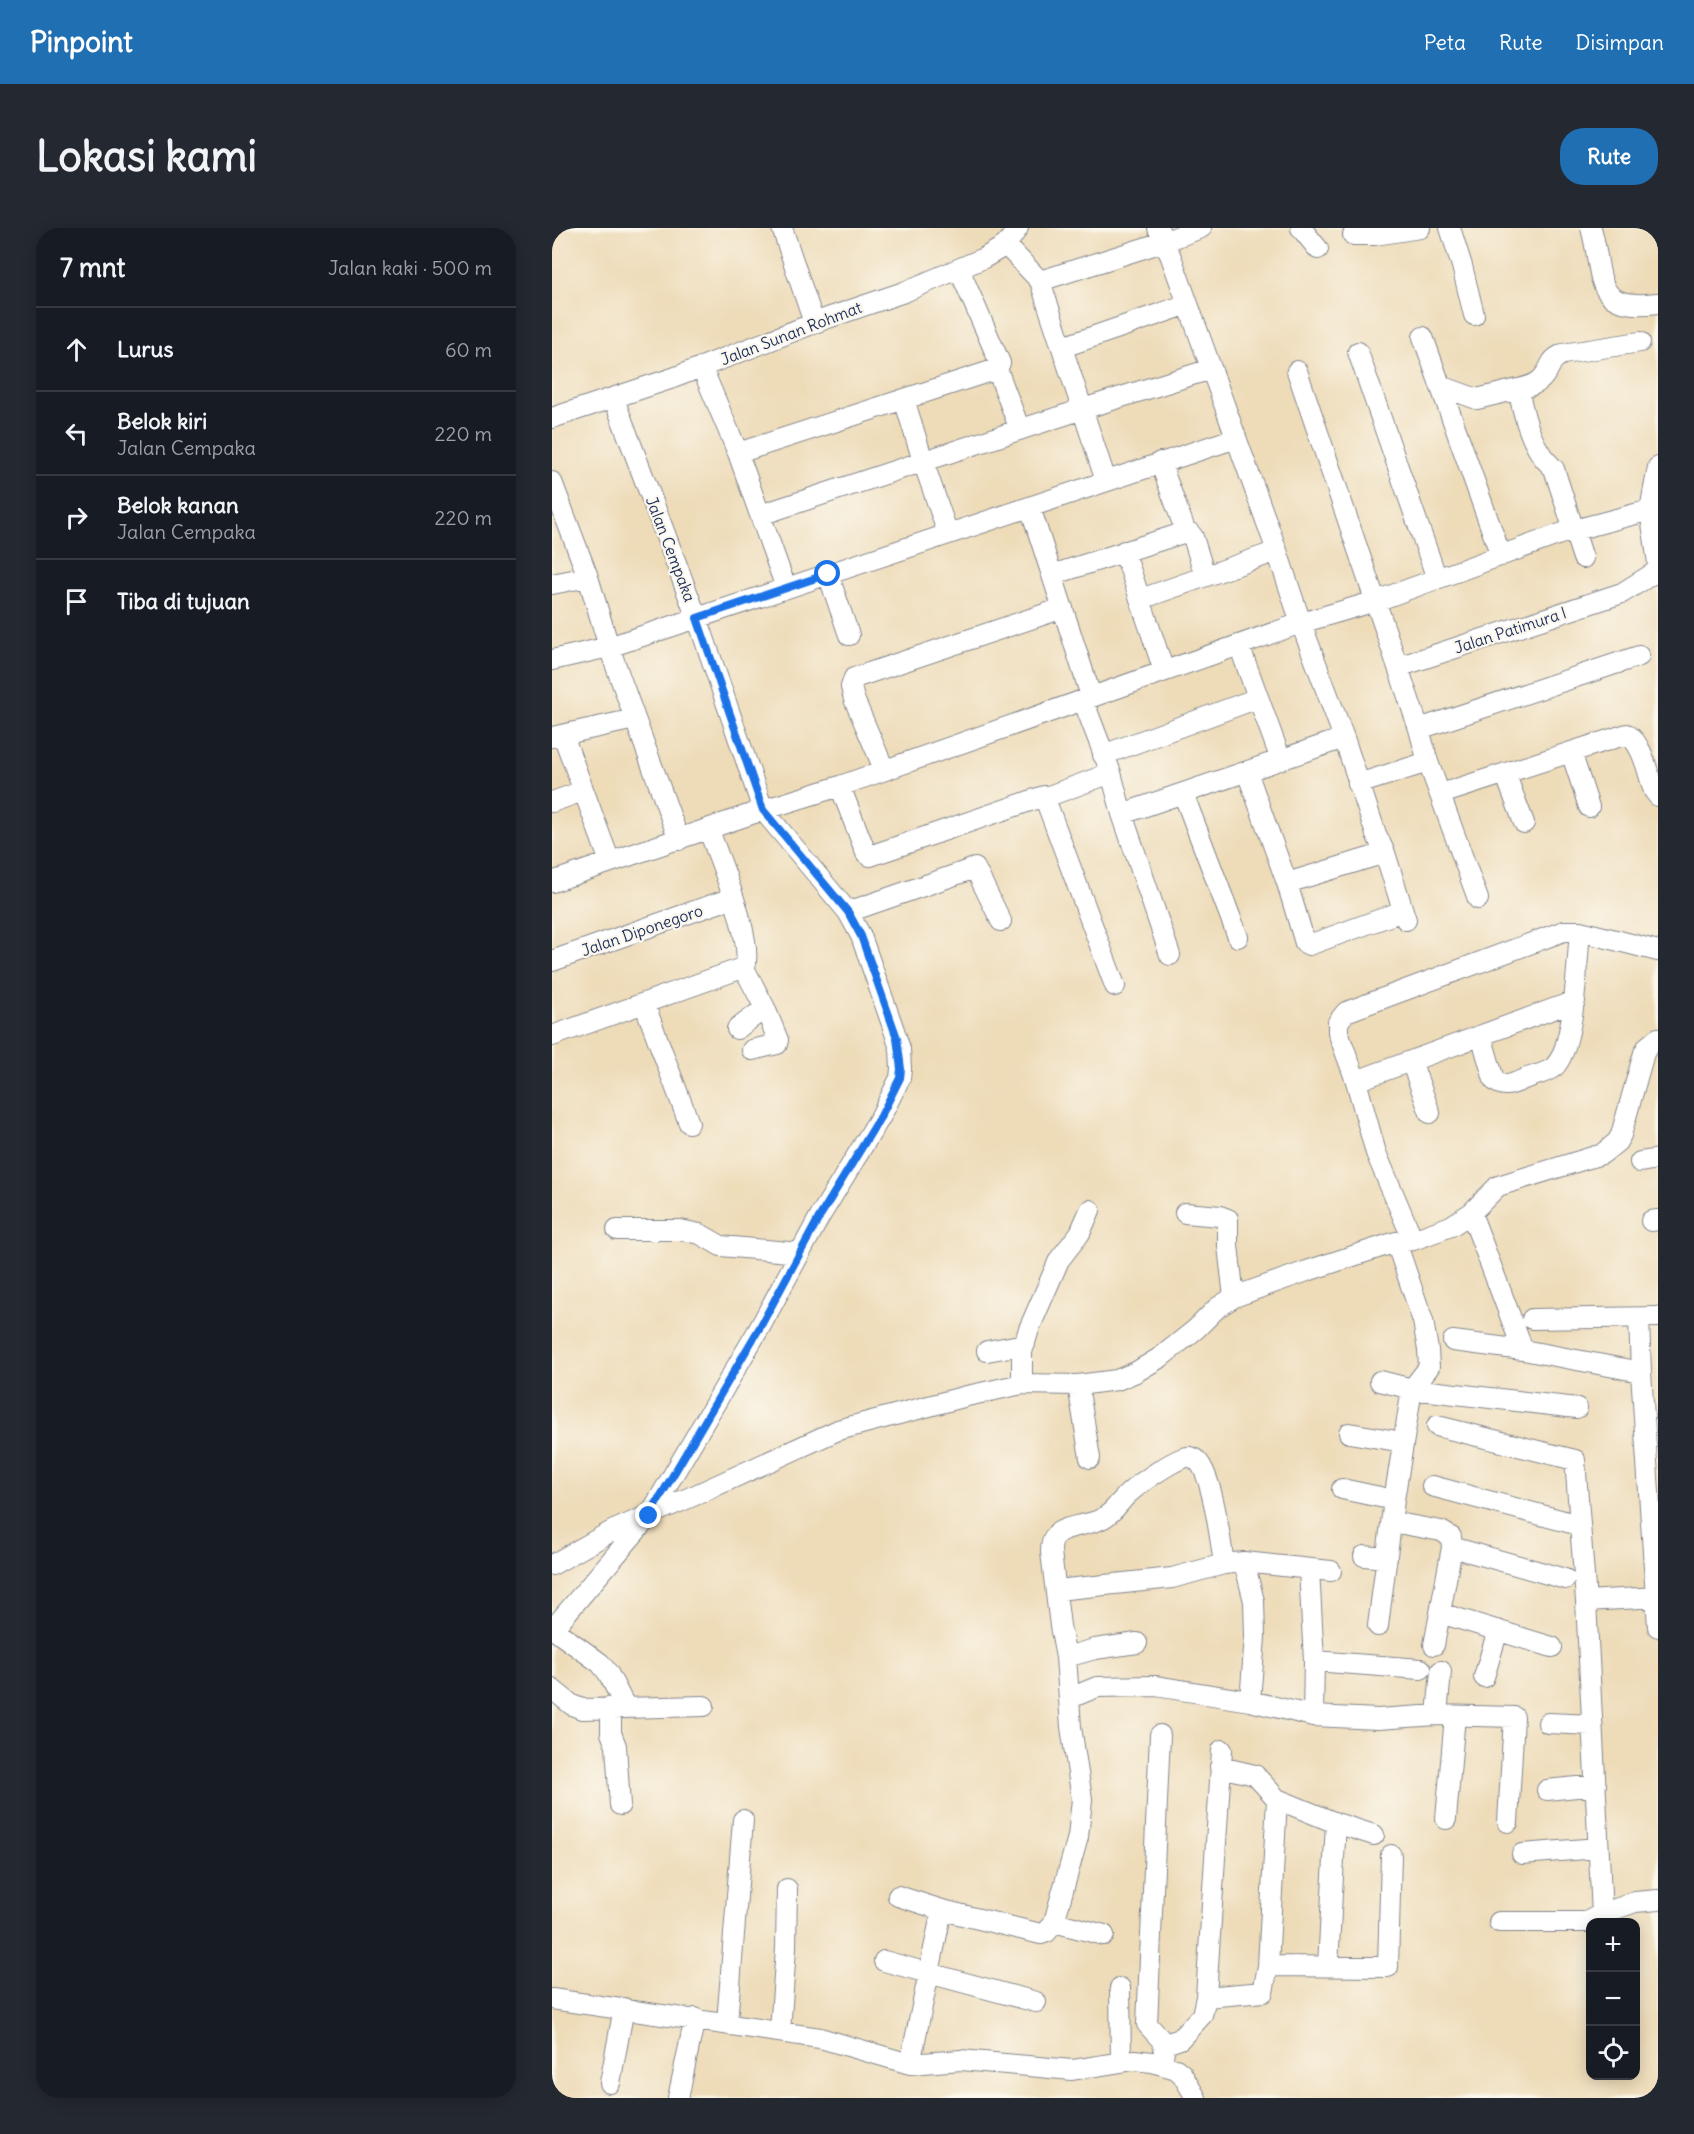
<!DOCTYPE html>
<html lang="id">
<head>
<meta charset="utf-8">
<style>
  :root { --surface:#171b24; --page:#242831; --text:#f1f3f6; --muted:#9ea1a6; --line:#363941; --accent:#1f6fb2 }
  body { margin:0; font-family:Delius,sans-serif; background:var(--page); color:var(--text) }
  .controls { position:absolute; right:18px; bottom:18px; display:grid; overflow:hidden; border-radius:12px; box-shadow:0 3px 15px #0003 }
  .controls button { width:54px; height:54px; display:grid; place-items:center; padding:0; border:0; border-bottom:2px solid var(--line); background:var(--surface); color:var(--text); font:30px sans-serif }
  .stop { position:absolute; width:18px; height:18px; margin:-14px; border:4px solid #1a73e8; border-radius:50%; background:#fff }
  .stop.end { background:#1a73e8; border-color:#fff; box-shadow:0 2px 6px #0008 }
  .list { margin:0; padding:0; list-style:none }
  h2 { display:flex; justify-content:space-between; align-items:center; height:78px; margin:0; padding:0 24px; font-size:26px }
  h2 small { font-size:20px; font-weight:400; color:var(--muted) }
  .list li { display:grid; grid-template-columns:39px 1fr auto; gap:18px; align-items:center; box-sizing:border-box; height:84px; padding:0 24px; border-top:2px solid var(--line) }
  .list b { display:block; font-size:22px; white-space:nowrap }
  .list p { margin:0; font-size:20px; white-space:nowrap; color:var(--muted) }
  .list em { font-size:20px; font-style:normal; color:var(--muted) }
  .icon { flex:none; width:33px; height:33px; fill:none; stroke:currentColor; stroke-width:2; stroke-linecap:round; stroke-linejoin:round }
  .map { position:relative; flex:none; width:1106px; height:1870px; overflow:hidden; border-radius:24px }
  header { display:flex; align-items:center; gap:36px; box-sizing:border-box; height:84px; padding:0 30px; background:var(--accent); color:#fff }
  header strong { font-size:28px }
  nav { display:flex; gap:33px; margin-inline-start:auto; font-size:21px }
  .intro { display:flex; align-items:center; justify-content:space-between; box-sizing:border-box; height:144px; padding:0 36px }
  h1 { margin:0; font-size:42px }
  .button { padding:15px 27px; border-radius:24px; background:var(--accent); color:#fff; font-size:21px; font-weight:700 }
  main { display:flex; gap:36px; padding:0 36px }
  aside { flex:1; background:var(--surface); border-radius:24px; box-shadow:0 3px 15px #0003 }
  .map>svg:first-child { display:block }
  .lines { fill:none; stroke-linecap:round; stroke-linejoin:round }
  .minor-casing { stroke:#84868c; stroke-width:22 }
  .minor { stroke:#fff; stroke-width:20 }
  .route { stroke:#1a73e8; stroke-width:8 }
  .labels { text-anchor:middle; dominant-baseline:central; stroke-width:4.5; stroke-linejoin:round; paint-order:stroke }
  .street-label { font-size:16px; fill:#1b2f5e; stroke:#fbf7ec }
</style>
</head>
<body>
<header>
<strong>Pinpoint</strong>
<nav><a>Peta</a><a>Rute</a><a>Disimpan</a></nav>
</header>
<div class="intro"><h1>Lokasi kami</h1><a class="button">Rute</a></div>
<main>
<aside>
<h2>7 mnt<small>Jalan kaki · 500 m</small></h2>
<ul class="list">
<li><svg class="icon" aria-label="ahead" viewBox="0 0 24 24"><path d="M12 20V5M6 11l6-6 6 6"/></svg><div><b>Lurus</b></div><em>60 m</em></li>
<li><svg class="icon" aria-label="left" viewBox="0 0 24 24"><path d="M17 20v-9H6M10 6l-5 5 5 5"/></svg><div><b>Belok kiri</b><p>Jalan Cempaka</p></div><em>220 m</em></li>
<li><svg class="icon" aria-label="right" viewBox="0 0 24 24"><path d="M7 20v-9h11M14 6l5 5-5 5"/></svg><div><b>Belok kanan</b><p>Jalan Cempaka</p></div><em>220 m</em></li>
<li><svg class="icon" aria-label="arrive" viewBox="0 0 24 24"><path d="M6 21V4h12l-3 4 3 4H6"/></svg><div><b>Tiba di tujuan</b></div></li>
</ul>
</aside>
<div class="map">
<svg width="1106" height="1870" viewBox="0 0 1106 1870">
  <rect width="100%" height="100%" fill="#fbf7ec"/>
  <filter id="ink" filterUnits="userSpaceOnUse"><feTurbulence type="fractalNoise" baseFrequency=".0167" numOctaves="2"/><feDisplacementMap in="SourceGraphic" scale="12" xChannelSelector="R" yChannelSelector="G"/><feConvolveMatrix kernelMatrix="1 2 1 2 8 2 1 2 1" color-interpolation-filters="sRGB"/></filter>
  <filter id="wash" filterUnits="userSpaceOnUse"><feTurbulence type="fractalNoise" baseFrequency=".008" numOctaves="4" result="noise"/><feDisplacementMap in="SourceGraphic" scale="24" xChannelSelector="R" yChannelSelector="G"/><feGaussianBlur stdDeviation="1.35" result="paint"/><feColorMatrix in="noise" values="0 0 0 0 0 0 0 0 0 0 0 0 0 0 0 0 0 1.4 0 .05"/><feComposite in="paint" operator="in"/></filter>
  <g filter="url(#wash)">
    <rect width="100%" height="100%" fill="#eedcb9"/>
  </g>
  <g filter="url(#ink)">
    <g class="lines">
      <g class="minor-casing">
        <path id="minor" d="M 230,0 L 262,95
          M 749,0 L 766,21
          M 898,0 L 910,38 L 922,87
          M 1039,0 C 1053,49 1038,83 1106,75
          M 801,7 L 823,7 L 868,0
          M 454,17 L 488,53
          M 871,109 L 949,328
          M 511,119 L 636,76
          M 806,124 L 885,351
          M 150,140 L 186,225 L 234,360
          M 445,141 L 468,202
          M 745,143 L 867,501 L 876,534 L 926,671
          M 889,158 L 925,171 L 966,161
          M 352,171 L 371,233 L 396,306
          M 0,190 L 121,150 L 273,91 L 352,64 L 432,30 L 454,17 L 466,0
          M 186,225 L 445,141 L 448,135 L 407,41
          M 608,234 L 634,304
          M 1106,239 L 1098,282 L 1106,335
          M 554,253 L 488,53 L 611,14 L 649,0
          M 0,254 L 36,349 L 57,419 L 127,612
          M 478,279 L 539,468
          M 208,287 L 531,181 L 659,141
          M 572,323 L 612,443
          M 1031,330 L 1002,241 C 998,236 992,232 989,226 C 976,207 971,183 966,161 C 975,159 986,157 992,148 C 1001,137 996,133 1011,126 L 1088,114
          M 276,346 L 297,407
          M 500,347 L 634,304 L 638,305 L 641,309 L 653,348
          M 0,356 L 36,349
          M 589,371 L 725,323
          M 687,417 L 729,532
          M 0,432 L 57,419 L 145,390 L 684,210
          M 846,439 L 1070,365 L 1102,345 L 1106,339
          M 531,472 L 559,545 L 570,586 L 618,727
          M 867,501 L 1087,428
          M 11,507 L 58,634
          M 0,509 L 83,491
          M 1019,524 L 1037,579
          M 551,527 L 706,470
          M 332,541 L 302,471 L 299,459 L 302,450 L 511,380
          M 695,544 L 735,655 L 753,715 L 757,717 L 851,683
          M 953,545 L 972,595
          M 806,556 L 876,534
          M 288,558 L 314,625 L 318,628 L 492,568 L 563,758
          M 631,565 L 686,709
          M 889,566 L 1075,506 C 1091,516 1096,546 1102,563 L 1106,568
          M 494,569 L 559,545
          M 0,574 L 31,563
          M 570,586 L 792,510
          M 0,654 L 211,582 L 288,558 L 749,395 L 725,323 L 619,29 L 606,0
          M 735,655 L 833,625
          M 296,684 L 423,640 L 449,693
          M 854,692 L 833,625 L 824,606 L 792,510 L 749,395 L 824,373 L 1011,305 L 1106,280
          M 1028,703 L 1106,723
          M 0,733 L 180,670
          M 92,775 L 137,895
          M 185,801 L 213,780 L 192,740
          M 0,808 L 193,739 C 202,711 167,632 157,602
          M 200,822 L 225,816 L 226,812 L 213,780
          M 859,833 L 878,885
          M 804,853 L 1023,773
          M 1088,934 L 1106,931
          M 633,985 L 668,988 L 676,991 L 676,1018 L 682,1069
          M 919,985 L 971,1122 L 1089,1144
          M 1099,993 L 1106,992
          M 65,1002 L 128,1002 L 148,1006 L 169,1018 L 248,1025
          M 861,1012 L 824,925 L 804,853 L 786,804 L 786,794 L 794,784 L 1012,703 L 1028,703 C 1025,732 1023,820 1002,839 C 995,845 981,848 972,851 C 961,856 952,861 942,852 L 929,807
          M 1087,1090 L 1089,1144 L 1106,1399
          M 980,1091 L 1106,1089
          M 901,1113 L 971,1122
          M 435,1123 L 473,1116
          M 828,1153 L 860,1161 L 1025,1180
          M 470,1156 L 470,1124 L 477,1101 L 507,1032 L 528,1005 L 538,982
          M 526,1157 L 538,1230
          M 885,1198 L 1023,1232 L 1034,1373 L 1050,1686 L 1034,1694 L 947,1694
          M 797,1205 L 851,1214
          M 880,1258 L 1027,1297
          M 790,1261 L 842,1272
          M 840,1294 L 889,1303 L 899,1309 L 900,1319 L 888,1385 L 1000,1419
          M 900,1319 L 1013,1351
          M 812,1328 L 835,1330
          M 692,1334 L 702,1373 L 703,1409 L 698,1473
          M 0,1337 L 60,1303 L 148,1265 L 286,1202 L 415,1168 L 470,1156 L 526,1157 L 565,1152 L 584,1144 L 609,1129 L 644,1101 L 665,1080 L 682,1069 L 755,1043 L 844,1014 L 861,1012 L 899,998 L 919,985 L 946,958 L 1050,926 L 1065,914 L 1069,907 L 1092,825 L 1096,818 L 1106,810
          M 757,1341 L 762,1433 L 761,1488
          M 505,1362 L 620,1350 L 672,1336 L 692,1334 L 779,1343
          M 1034,1373 L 1106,1369
          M 826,1398 L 842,1272 L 860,1161 L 877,1139 L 876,1122 L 871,1093 L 844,1014
          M 1,1401 L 48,1435 L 56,1445 L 73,1478
          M 0,1402 L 97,1288 L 208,1099 L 268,988 L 329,888 L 348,850 L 349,841 L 348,821 L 342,802 L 309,708 L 296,684 L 211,582 L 149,401 L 62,171
          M 882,1417 L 888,1385
          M 514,1429 L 543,1421 L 585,1415
          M 762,1433 L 869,1441
          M 932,1449 L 946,1402
          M 0,1461 L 20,1477 L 30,1481 L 152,1478
          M 518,1470 L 545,1459 L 604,1458 L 698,1473 L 761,1488 L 826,1491 L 885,1487 L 962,1489 L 956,1594
          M 59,1479 L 59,1505 L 64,1518 L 68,1577
          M 885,1487 L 889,1443
          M 996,1495 L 1039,1497
          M 608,1507 L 595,1796 L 613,1816 L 610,1836
          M 995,1562 L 1044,1557
          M 725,1571 L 784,1595 L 822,1607
          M 894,1591 L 903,1488
          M 970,1626 L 1046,1620
          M 346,1668 L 390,1682 L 489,1706 L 495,1704 L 502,1694 L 526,1609 L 530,1571 L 519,1499 L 514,1429 L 508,1398 L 499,1324 C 499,1316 500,1309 507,1304 C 523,1295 545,1298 558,1285 C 565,1279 570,1271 577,1265 C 588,1255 617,1235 631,1230 C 635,1228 640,1229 643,1231 C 660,1241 669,1316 672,1336
          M 1050,1686 L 1083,1674 L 1106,1672
          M 502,1694 L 552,1707
          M 332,1733 L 484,1774
          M 776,1737 L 784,1595
          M 716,1738 L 836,1739 L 839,1627
          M 568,1760 L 569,1834
          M 654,1769 L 711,1764 L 716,1738 L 725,1571 L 703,1547 L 668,1539
          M 0,1771 L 268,1810 L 358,1836 L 409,1832 L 520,1842 L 582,1832 L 600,1834 L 624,1841 L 630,1846 L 644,1870
          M 175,1795 L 191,1592
          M 228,1803 L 234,1720 L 235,1661
          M 613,1816 L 628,1811 L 650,1787 L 654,1769 L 670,1522
          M 358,1836 L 390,1682
          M 58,1855 L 72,1780
          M 126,1870 L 143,1790"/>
      </g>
      <use href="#minor" class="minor"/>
    </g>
  </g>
  <g class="lines" filter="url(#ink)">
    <path class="route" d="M 97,1288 L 208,1099 L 268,988 L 329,888 L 348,850 L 349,841 L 345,810 L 309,708 L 296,684 L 211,582 L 145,390 L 276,346"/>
  </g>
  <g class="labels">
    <g class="street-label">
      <text transform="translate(239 105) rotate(-21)">Jalan Sunan Rohmat</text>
      <text transform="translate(119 321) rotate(69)">Jalan Cempaka</text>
      <text transform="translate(958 402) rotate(-18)">Jalan Patimura l</text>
      <text transform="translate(90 702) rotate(-19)">Jalan Diponegoro</text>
    </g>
  </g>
</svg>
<div class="controls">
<button>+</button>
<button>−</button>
<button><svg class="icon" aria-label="locate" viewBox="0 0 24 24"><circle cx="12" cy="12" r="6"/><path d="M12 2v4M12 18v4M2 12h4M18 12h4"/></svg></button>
</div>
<div class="stop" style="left:276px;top:346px"></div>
<div class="stop end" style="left:97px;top:1288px"></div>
</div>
</main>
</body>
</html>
